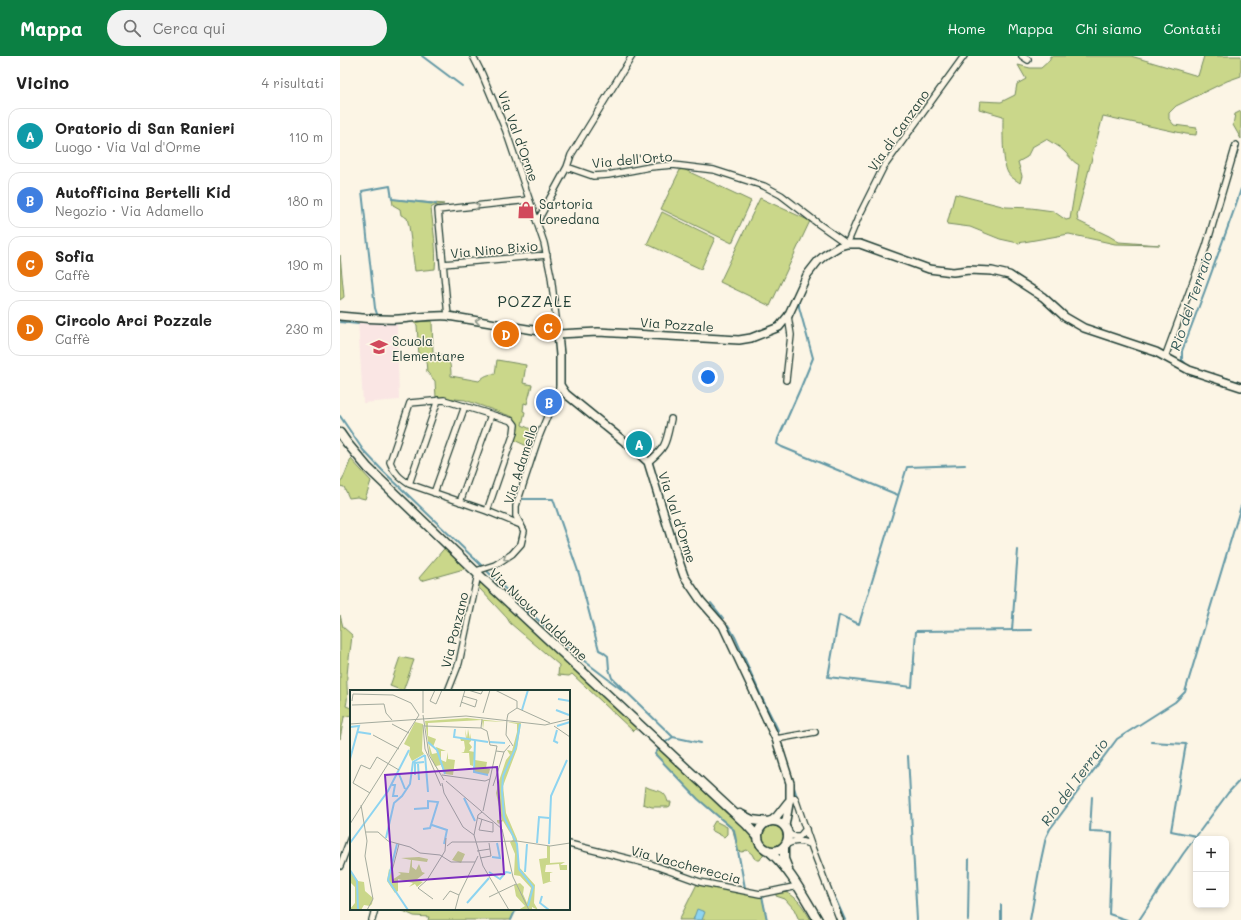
<!DOCTYPE html>
<html lang="it">
<head>
<meta charset="utf-8">
<style>
  :root { --surface:#fff; --page:#f2f2f2; --text:#222; --muted:#767676; --line:#e0e0e0; --accent:#0b8043 }
  body { margin:0; font-family:Mali,sans-serif; background:var(--page); color:var(--text) }
  .controls { position:absolute; right:12px; bottom:12px; display:grid; overflow:hidden; border-radius:8px; box-shadow:0 2px 6px #0003 }
  .controls button { width:36px; height:36px; display:grid; place-items:center; padding:0; border:0; border-bottom:1px solid var(--line); background:var(--surface); color:var(--text); font:20px sans-serif }
  .you { position:absolute; left:368px; top:321px; width:14px; height:14px; margin:-10px; border:3px solid #fff; border-radius:50%; background:#1a73e8; box-shadow:0 0 0 6px #1a73e833 }
  .badge { display:grid; place-items:center; width:26px; height:26px; border-radius:50%; background:var(--accent); color:#fff; font-size:13px; font-weight:700 }
  .pin { position:absolute; translate:-50% -50%; border:2px solid #fff; box-shadow:0 1px 4px #0006 }
  .list { margin:0; padding:0; list-style:none }
  h2 { display:flex; justify-content:space-between; align-items:center; height:52px; margin:0; padding:0 16px; font-size:17px }
  h2 small { font-size:13px; font-weight:400; color:var(--muted) }
  .list li { display:grid; grid-template-columns:26px 1fr auto; gap:12px; align-items:center; box-sizing:border-box; height:56px; margin:0 8px 8px; padding:0 8px; border:1px solid var(--line); border-radius:12px }
  .list b { display:block; font-size:15px; white-space:nowrap }
  .list p { margin:0; font-size:13px; white-space:nowrap; color:var(--muted) }
  .list em { font-size:13px; font-style:normal; color:var(--muted) }
  .icon { flex:none; width:22px; height:22px; fill:none; stroke:currentColor; stroke-width:2; stroke-linecap:round; stroke-linejoin:round }
  .map { position:relative; flex:none; width:901px; height:864px; overflow:hidden }
  header { display:flex; align-items:center; gap:24px; box-sizing:border-box; height:56px; padding:0 20px; background:var(--accent); color:#fff }
  header strong { font-size:19px }
  nav { display:flex; gap:22px; margin-inline-start:auto; font-size:14px }
  .search { width:280px; height:36px; background:var(--page); display:flex; align-items:center; gap:10px; box-sizing:border-box; padding:0 14px; border-radius:22px; color:var(--muted); font-size:15px }
  main { display:flex }
  aside { flex:1; background:var(--surface) }
  .map>svg:first-child { display:block }
  .built { fill:#fae6e4 }
  .green { fill:#cad78a; stroke:#748a5f }
  .water { fill:#8ed4f0; stroke:#6298a5 }
  .lines { fill:none; stroke-linecap:round; stroke-linejoin:round }
  .stream { stroke:#6298a5; stroke-width:2 }
  .minor-casing { stroke:#1f3d34; stroke-width:8 }
  .tertiary-casing { stroke:#1f3d34; stroke-width:10 }
  .secondary-casing { stroke:#1f3d34; stroke-width:11 }
  .minor { stroke:#fcf5e5; stroke-width:5.5 }
  .tertiary { stroke:#fcf5e5; stroke-width:7 }
  .secondary { stroke:#fcf5e5; stroke-width:8 }
  .oneway { stroke:#8e998c }
  .labels { text-anchor:middle; dominant-baseline:central; stroke-width:3; stroke-linejoin:round; paint-order:stroke }
  .street-label { font-size:13px; fill:#1f3d34; stroke:#fcf5e5 }
  .poi-label { font-size:13px; fill:#1f3d34; stroke:#fcf5e5; text-anchor:start }
  .water-label { font-size:14px; font-style:italic; fill:#355b5a; stroke:#fcf5e5 }
  .quarter-label { font-size:15px; letter-spacing:1px; fill:#1f3d34; stroke:#fcf5e5 }
  .inset-river { fill:none; stroke:#8ed4f0; stroke-width:2 }
  .inset-road { fill:none; stroke:#a4ab9e; stroke-width:1 }
  .view { fill:#7b2cbf; fill-opacity:0.15; stroke:#7b2cbf; stroke-width:2 }
  .inset-edge { fill:none; stroke:#1f3d34; stroke-width:2 }
</style>
</head>
<body>
<header>
<strong>Mappa</strong>
<div class="search"><svg class="icon" aria-label="search" viewBox="0 0 24 24"><circle cx="10" cy="10" r="6"/><path d="M15 15l6 6"/></svg>Cerca qui</div>
<nav><a>Home</a><a>Mappa</a><a>Chi siamo</a><a>Contatti</a></nav>
</header>
<main>
<aside>
<h2>Vicino<small>4 risultati</small></h2>
<ul class="list">
<li><span class="badge" style="background:#0f9aa8">A</span><div><b>Oratorio di San Ranieri</b><p>Luogo · Via Val d'Orme</p></div><em>110 m</em></li>
<li><span class="badge" style="background:#3f7fe0">B</span><div><b>Autofficina Bertelli Kid</b><p>Negozio · Via Adamello</p></div><em>180 m</em></li>
<li><span class="badge" style="background:#e8710a">C</span><div><b>Sofia</b><p>Caffè</p></div><em>190 m</em></li>
<li><span class="badge" style="background:#e8710a">D</span><div><b>Circolo Arci Pozzale</b><p>Caffè</p></div><em>230 m</em></li>
</ul>
</aside>
<div class="map">
<svg width="901" height="864" viewBox="0 0 901 864">
  <rect width="100%" height="100%" fill="#fcf5e5"/>
  <filter id="ink" filterUnits="userSpaceOnUse"><feTurbulence type="fractalNoise" baseFrequency=".025" numOctaves="2"/><feDisplacementMap in="SourceGraphic" scale="8" xChannelSelector="R" yChannelSelector="G"/><feConvolveMatrix kernelMatrix="1 2 1 2 8 2 1 2 1" color-interpolation-filters="sRGB"/></filter>
  <g filter="url(#ink)">
    <path class="built" d="M 18,265 L 57,266 L 59,344 L 23,347 Z"/>
    <path class="green" d="M 710,0 L 791,0 L 858,20 L 864,0 L 901,0 L 901,20 L 887,25 L 836,50 L 829,57 L 829,63 L 834,69 L 857,72 L 856,79 L 846,78 L 763,60 L 737,159 L 738,165 L 769,180 L 779,186 L 820,189 L 775,188 L 729,178 L 678,187 L 660,183 L 630,171 L 607,168 L 615,138 L 666,151 L 691,152 L 713,155 L 726,164 L 730,163 L 739,109 C 733,106 730,101 725,96 C 720,90 712,87 706,83 L 692,91 L 687,101 L 678,106 L 682,120 L 680,127 C 676,124 670,121 668,117 C 662,107 663,72 663,60 L 639,53 L 640,45 L 661,46 L 675,39 L 677,28 L 686,23 L 678,9 L 690,12 L 701,12 L 710,4 Z
      M 901,55 L 901,83 L 893,69 L 895,58 Z
      M 341,112 L 411,145 L 392,187 L 321,153 Z
      M 420,142 L 470,165 L 430,250 L 380,226 Z
      M 52,143 L 104,148 L 94,150 L 91,152 C 93,172 97,193 95,213 L 75,215 L 69,170 L 67,162 L 61,159 L 60,153 L 53,149 Z
      M 322,156 L 375,182 L 361,213 L 307,188 Z
      M 0,199 L 4,241 L 0,244 Z
      M 92,265 L 93,297 C 109,299 111,306 111,320 L 139,325 C 144,320 148,318 155,318 L 157,304 L 186,309 L 183,327 L 192,329 L 187,348 L 184,347 L 183,355 L 185,356 L 182,369 L 197,376 L 191,392 L 172,383 L 177,367 L 174,365 L 173,361 L 125,344 L 96,341 L 95,325 L 87,316 L 86,304 L 79,300 L 77,269 L 73,266 Z
      M 11,403 L 31,425 L 25,443 L 17,441 L 9,442 L 4,431 L 0,430 L 0,425 L 2,425 Z
      M 108,488 L 131,511 L 81,525 L 79,522 Z
      M 140,527 L 145,529 L 297,672 L 293,675 L 232,618 L 229,620 L 218,619 L 219,609 L 170,567 L 167,562 L 140,533 L 137,532 Z
      M 0,559 L 3,571 L 12,579 C 11,592 8,605 7,619 C 6,631 9,638 6,650 L 11,652 L 11,659 L 4,661 L 0,683 Z
      M 60,601 L 74,604 L 63,635 L 50,630 Z
      M 319,692 L 386,757 L 401,768 L 410,778 L 416,791 L 424,797 L 420,804 L 417,804 L 414,802 L 412,798 L 407,794 L 402,796 L 398,795 L 393,774 L 358,743 L 315,698 Z
      M 305,730 C 316,737 324,731 328,746 L 331,746 L 330,750 L 328,751 L 312,751 L 303,748 Z
      M 375,765 L 387,771 L 387,778 L 384,781 L 371,774 L 372,770 Z
      M422 780a12 12 0 1 1 24 0a12 12 0 1 1-24 0Z
      M 360,826 L 422,840 L 427,864 L 339,864 L 357,828 Z
      M 442,836 C 455,836 465,854 471,864 L 459,864 L 454,853 L 445,843 L 436,840 L 436,838 Z
      M 59,853 L 176,853 L 171,864 L 88,864 L 89,861 L 74,860 Z"/>
    <path class="water" d="M 357,853 L 365,856 L 362,864 L 353,864 Z"/>
    <g class="lines">
      <path class="stream" d="M 82,0 L 122,30
        M 459,243 L 459,251 L 473,302 L 461,331 L 438,383 L 437,388 L 442,391 L 558,439
        M 37,258 L 35,252 L 22,135 L 50,130 L 52,143 L 96,148
        M 0,266 L 18,268
        M 848,310 L 842,304 L 842,295 L 864,237 L 894,154 L 901,133
        M 883,321 L 898,326
        M 0,360 L 23,394 L 42,414 L 142,510
        M 625,409 L 567,411 L 519,568 L 499,559 L 488,621 L 572,631 L 576,575 L 692,574
        M 183,443 L 213,443 L 239,518 L 259,594 L 263,596 L 268,600 L 269,613 L 272,622 L 333,681 L 361,687
        M 147,515 L 186,553 L 239,601 L 285,636
        M 371,547 L 383,562
        M 388,569 L 395,581 L 421,640 L 438,674
        M 672,574 L 678,494
        M 811,686 L 846,688 L 831,775 L 856,780
        M 323,688 L 333,681
        M 320,691 L 315,698 L 358,743 L 394,774 L 405,832
        M 568,700 L 577,864
        M 453,728 L 457,741
        M 752,741 L 750,775 L 772,776 L 769,858 L 787,864
        M 484,817 L 505,864
        M 422,840 L 427,864
        M 171,864 L 176,853
        M 628,864 L 629,803
        M 661,864 L 661,849
        M 690,864 L 701,804 L 706,781 L 710,773 L 777,683 L 835,646 L 845,636 L 901,450
        M 799,864 L 843,798 L 888,737 L 901,723"/>
      <g class="minor-casing">
        <path id="minor" d="M 133,0 L 142,18 L 166,75 L 204,187 L 211,220 L 218,278
          M 682,0 L 688,4
          M 227,111 L 253,120 L 268,119 L 310,111 L 333,109 L 374,114 L 424,130 L 441,139 L 480,169 L 507,188 L 518,162 L 543,112 L 624,0
          M 197,166 L 227,111 L 231,99 L 292,0
          M 103,208 L 207,199
          M 108,260 L 98,154 L 189,144
          M 825,301 L 866,191 L 896,89
          M 446,324 L 451,279 L 448,260
          M 308,406 C 327,391 326,386 331,363
          M 69,428 L 98,344
          M 94,437 L 125,350
          M 120,446 L 151,359
          M 147,455 L 174,377 L 175,369 L 172,365 L 104,344 L 70,347 L 50,406 C 54,417 60,422 69,428 L 147,455 L 181,469
          M 136,515 L 155,509 L 172,498 L 181,488 L 184,475 L 176,460 L 176,450 L 198,383 L 220,329
          M 108,635 L 119,607 L 138,518
          M 436,683 L 475,676
          M 455,742 L 471,789 L 500,864
          M 448,777 L 453,780 L 460,780 L 466,773
          M 229,788 L 313,809 L 360,826 L 420,838 L 458,830
          M 445,789 C 455,784 461,784 471,789
          M 0,810 L 11,781
          M 32,864 L 35,853"/>
      </g>
      <g class="tertiary-casing">
        <path id="tertiary" d="M 0,260 C 20,262 39,264 59,263 C 75,262 91,259 108,260 L 218,278 L 258,276 L 399,284 L 411,282 L 439,271 L 448,260 L 467,219 L 478,205 L 485,199 L 500,190 L 507,188 L 520,188 L 589,213 L 613,216 L 629,214 L 652,215 L 669,219 L 703,241 L 725,261 L 744,272 L 816,296 L 849,314 L 901,331
          M 218,278 L 220,299 L 220,329 L 226,338 L 296,395 L 308,406 L 333,488 L 344,520 L 361,545 L 383,570 L 436,683 L 450,727 L 450,742 L 445,770
          M 431,765 L 437,760 L 448,746"/>
      </g>
      <g class="secondary-casing">
        <path id="secondary" d="M 0,377 L 7,387 L 28,412 L 138,518 L 406,768 L 418,781
          M 400,758 L 412,764 L 428,766
          M418 780a15 15 0 1 1 30 0a15 15 0 1 1-30 0Z
          M 444,791 L 444,803 L 448,813
          M 428,794 C 450,813 463,839 478,864"/>
      </g>
      <use href="#minor" class="minor"/>
      <use href="#tertiary" class="tertiary"/>
      <use href="#secondary" class="secondary"/>
    </g>
    <defs><path id="oneway-chevron" d="M-2-3.5L2.5 0L-2 3.5" fill="none" stroke-width="1.6" stroke-linecap="round" stroke-linejoin="round"/></defs>
    <g class="oneway">
      <use href="#oneway-chevron" transform="translate(137 150) rotate(-7)"/>
      <use href="#oneway-chevron" transform="translate(138 265) rotate(-172)"/>
      <use href="#oneway-chevron" transform="translate(166 502) rotate(145)"/>
    </g>
  </g>
  <defs>
    <g id="shop-bare" transform="scale(1.38)"><path d="M-5-2.5h2.3a2.7 3.5 0 0 1 5.4 0H5L5.5 6h-11ZM-1.5-2.5h3a1.5 2.3 0 0 0-3 0Z" fill="#d1495b" stroke="#fcf5e5" stroke-width="2.5" paint-order="stroke"/></g>
    <g id="school-bare" transform="scale(1.38)"><path d="M0-5L7-2L0 1L-7-2ZM-4 1L0 2.5L4 1V4Q0 6-4 4Z" fill="#d1495b" stroke="#fcf5e5" stroke-width="2.5" paint-order="stroke"/></g>
  </defs>
  <g fill-rule="evenodd">
    <use href="#shop-bare" x="186" y="154"/>
    <use href="#school-bare" x="39" y="291"/>
  </g>
  <g class="labels">
    <g class="street-label">
      <text transform="translate(558 74) rotate(-55)">Via di Canzano</text>
      <text transform="translate(179 80) rotate(70)">Via Val d'Orme</text>
      <text transform="translate(292 103) rotate(-5)">Via dell'Orto</text>
      <text transform="translate(154 193) rotate(-5)">Via Nino Bixio</text>
      <text transform="translate(337 268) rotate(4)">Via Pozzale</text>
      <text transform="translate(180 408) rotate(-72)">Via Adamello</text>
      <text transform="translate(338 461) rotate(72)">Via Val d'Orme</text>
      <text transform="translate(199 558) rotate(43)">Via Nuova Valdorme</text>
      <text transform="translate(114 574) rotate(-76)">Via Ponzano</text>
      <text transform="translate(346 808) rotate(15)">Via Vacchereccia</text>
    </g>
    <g class="poi-label">
      <text x="199" y="147">Sartoria<tspan x="199" dy="15">Loredana</tspan></text>
      <text x="52" y="284">Scuola<tspan x="52" dy="15">Elementare</tspan></text>
    </g>
    <g class="water-label">
      <text transform="translate(851 245) rotate(-71)">Rio del Terraio</text>
      <text transform="translate(734 726) rotate(-54)">Rio del Terraio</text>
    </g>
    <g class="quarter-label">
      <text x="195" y="245">POZZALE</text>
    </g>
  </g>
  <g transform="translate(10 634)">
    <rect width="220" height="220" fill="#fcf5e5"/>
    <path d="M 117,28 L 155,32 L 134,31 L 133,39 L 132,30 L 78,33 L 78,46 L 86,49 L 83,57 L 79,54 L 82,64 L 87,63 L 86,57 L 96,61 L 91,61 L 91,70 L 96,72 L 98,62 L 98,69 L 105,70 L 103,85 L 95,84 L 91,75 L 86,76 L 92,85 L 85,76 L 80,65 L 75,31 ZM 65,32 L 73,34 L 72,61 L 74,64 L 62,71 L 59,65 L 60,57 L 54,54 ZM 157,32 L 171,33 L 167,59 L 153,96 L 156,123 L 167,149 L 169,177 L 185,195 L 184,213 L 188,220 L 182,217 L 182,220 L 170,219 L 175,216 L 166,206 L 164,195 L 170,193 L 174,197 L 173,204 L 177,213 L 181,198 L 170,186 L 164,185 L 165,164 L 160,152 L 163,150 L 162,146 L 153,131 L 149,134 L 147,132 L 147,130 L 152,130 L 146,103 L 149,91 L 156,70 L 160,65 L 157,60 L 162,61 L 167,42 L 167,34 ZM 115,39 L 117,48 L 118,39 L 120,49 L 121,43 L 121,51 L 119,53 L 122,57 L 119,61 L 125,62 L 123,76 L 120,75 L 119,63 L 111,63 L 114,62 L 115,58 L 114,51 L 111,51 L 110,48 L 116,49 ZM 125,70 L 137,72 L 136,78 L 140,79 L 139,83 L 137,85 L 124,82 ZM 197,156 L 200,156 L 200,173 L 215,172 L 210,175 L 217,175 L 217,180 L 210,180 L 209,174 L 196,175 L 195,182 L 203,182 L 200,183 L 200,191 L 202,191 L 193,194 L 189,169 L 197,168 ZM 108,161 L 115,164 L 111,173 L 102,170 ZM 69,167 L 78,169 L 77,172 L 62,170 L 62,177 L 66,180 L 69,174 L 72,182 L 75,183 L 66,190 L 73,192 L 67,197 L 65,194 L 59,197 L 63,193 L 48,189 L 48,201 L 45,203 L 37,191 L 39,179 L 43,183 L 42,190 L 51,184 L 48,182 L 59,183 L 61,170 L 51,168 ZM 0,180 L 8,191 L 14,192 L 15,201 L 23,208 L 22,214 L 20,216 L 14,215 L 11,220 L 0,219 L 5,213 L 5,197 L 0,192 Z" fill="#cad78a"/>
    <path class="inset-river" d="M 208,9 L 220,11M 172,20 L 178,0M 206,20 L 219,25M 170,34 L 166,57 L 153,86 L 152,101 L 154,127 L 167,154 L 169,179 L 183,197 L 178,216M 207,36 L 220,32M 0,37 L 9,36 L 0,69M 105,39 L 104,47 L 138,52M 207,40 L 204,51 L 208,53M 8,42 L 21,44M 125,51 L 124,82 L 138,85M 78,52 L 87,60 L 95,84M 140,52 L 155,53M 75,65 L 78,102M 68,74 L 69,90M 49,84 L 55,99M 65,85 L 65,73 L 74,72M 42,95 L 45,95 L 43,106 L 48,106M 114,108 L 125,131M 64,119 L 78,118 L 78,111 L 88,112 L 80,138 L 73,139M 82,135 L 97,140 L 94,154M 36,148 L 44,113 L 52,106 L 60,94 L 63,72 L 75,65M 0,153 L 38,101 L 59,60M 187,153 L 189,127 L 199,128M 47,154 L 38,190 L 58,220M 199,154 L 201,106 L 217,70M 142,167 L 150,168 L 147,153M 0,180 L 7,191 L 8,220M 139,182 L 150,189 L 156,182 L 161,183M 175,182 L 177,154M 192,206 L 190,213 L 199,220M 117,213 L 139,188"/>
    <path class="inset-road" d="M 73,0 L 73,23M 85,0 L 80,11 L 86,14 L 92,0M 118,0 L 131,4 L 133,0M 145,0 L 167,11 L 167,18 L 158,24 L 157,29 L 156,45 L 163,56M 2,11 L 3,4 L 43,5 L 61,13 L 69,25M 111,12 L 125,17 L 127,10 L 113,6M 2,15 L 34,14 L 36,23 L 42,30M 110,17 L 115,0M 167,18 L 200,33M 133,23 L 140,0M 73,25 L 79,65 L 94,90M 132,29 L 131,38 L 137,41 L 140,55 L 147,56 L 146,61M 0,34 L 116,26 L 195,35 L 220,29M 42,34 L 59,43M 73,35 L 75,59 L 91,96M 75,36 L 131,38M 204,36 L 220,47M 23,45 L 49,59M 92,85 L 135,91 L 140,89M 96,91 L 152,139 L 163,187 L 179,220M 92,93 L 94,103 L 113,137 L 124,145 L 133,176 L 159,220M 143,96 L 154,62M 20,103 L 3,93 L 11,75 L 20,79 L 27,67 L 49,80M 11,115 L 17,151 L 15,166 L 23,209 L 17,220M 133,121 L 146,61 L 154,62 L 160,55M 128,128 L 143,133 L 143,142 L 129,140 L 132,129M 0,134 L 69,25M 16,142 L 28,142 L 38,151 L 60,157 L 70,163 L 90,165 L 101,172 L 125,172M 124,145 L 128,125 L 132,122M 97,156 L 102,152 L 125,152 L 167,151 L 200,156 L 220,153M 127,161 L 140,159M 130,168 L 141,166 L 139,153M 42,181 L 49,154M 139,207 L 166,194M 83,209 L 68,198 L 77,190 L 95,161 L 96,148M 93,210 L 100,201 L 109,205M 105,220 L 109,205 L 128,166"/>
    <path class="view" d="M 147,77 L 154,184 L 43,192 L 35,85 Z"/>
    <rect width="220" height="220" class="inset-edge"/>
  </g>
</svg>
<div class="controls">
<button>+</button>
<button>−</button>
</div>
<div class="you"></div>
<div class="pin badge" style="left:299px;top:388px;background:#0f9aa8">A</div>
<div class="pin badge" style="left:209px;top:346px;background:#3f7fe0">B</div>
<div class="pin badge" style="left:208px;top:271px;background:#e8710a">C</div>
<div class="pin badge" style="left:166px;top:278px;background:#e8710a">D</div>
</div>
</main>
</body>
</html>
